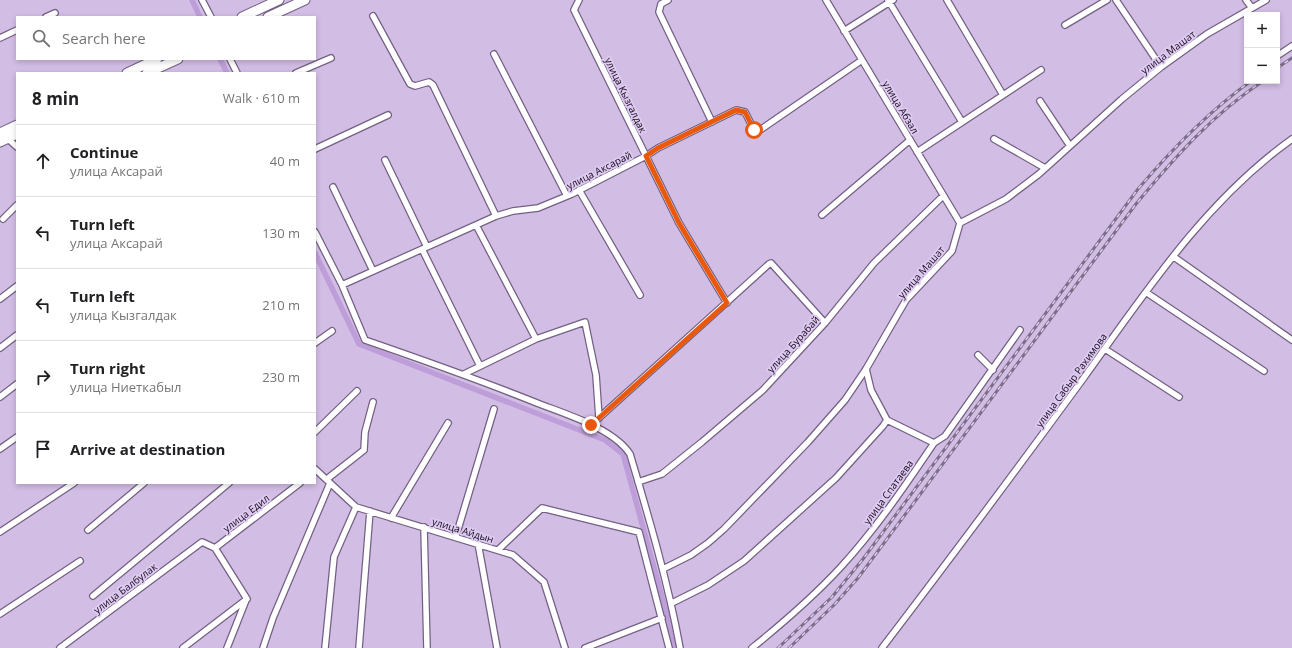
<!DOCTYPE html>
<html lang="en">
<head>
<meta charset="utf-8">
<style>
  :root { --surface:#fff; --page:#f6f6f6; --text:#202124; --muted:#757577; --line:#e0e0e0 }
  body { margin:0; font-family:"Open Sans",sans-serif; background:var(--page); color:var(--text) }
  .controls { position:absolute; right:12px; top:12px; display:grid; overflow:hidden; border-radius:0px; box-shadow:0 2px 6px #0003 }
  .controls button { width:36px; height:36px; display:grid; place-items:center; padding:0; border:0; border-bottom:1px solid var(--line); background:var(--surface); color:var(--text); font:20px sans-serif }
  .stop { position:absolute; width:12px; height:12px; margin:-9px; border:3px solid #ea580c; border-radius:50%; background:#fff }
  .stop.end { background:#ea580c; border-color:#fff; box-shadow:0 1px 4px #0008 }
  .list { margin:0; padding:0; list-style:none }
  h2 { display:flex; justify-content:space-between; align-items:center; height:52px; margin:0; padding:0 16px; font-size:17px }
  h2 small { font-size:13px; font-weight:400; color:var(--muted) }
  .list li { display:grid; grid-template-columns:26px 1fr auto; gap:12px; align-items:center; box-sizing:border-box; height:72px; padding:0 16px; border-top:1px solid var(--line) }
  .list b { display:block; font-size:15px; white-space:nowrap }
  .list p { margin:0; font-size:13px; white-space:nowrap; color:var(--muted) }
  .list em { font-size:13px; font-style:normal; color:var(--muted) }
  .icon { flex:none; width:22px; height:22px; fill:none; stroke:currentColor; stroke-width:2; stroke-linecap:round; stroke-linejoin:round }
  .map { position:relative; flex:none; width:1292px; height:648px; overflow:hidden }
  .search { position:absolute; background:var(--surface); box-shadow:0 2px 6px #0003; left:16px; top:16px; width:300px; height:44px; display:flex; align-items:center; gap:10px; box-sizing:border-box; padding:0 14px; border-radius:0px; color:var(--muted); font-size:15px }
  .panel { position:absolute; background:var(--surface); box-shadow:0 2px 6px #0003; left:16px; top:72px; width:300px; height:412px; border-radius:0px }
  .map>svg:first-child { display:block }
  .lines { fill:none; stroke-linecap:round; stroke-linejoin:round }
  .canal { stroke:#be9ed9; stroke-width:5.5 }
  .street-casing { stroke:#736083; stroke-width:8 }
  .primary-casing { stroke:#736083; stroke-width:11 }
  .street { stroke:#fff; stroke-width:5.5 }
  .primary { stroke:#fff; stroke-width:9 }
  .rail-casing { stroke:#7c6d88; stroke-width:3 }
  .rail { stroke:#dfcaf2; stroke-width:1.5; stroke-dasharray:4.5; stroke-linecap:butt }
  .route { stroke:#ea580c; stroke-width:5 }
  .labels { text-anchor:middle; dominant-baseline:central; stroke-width:3.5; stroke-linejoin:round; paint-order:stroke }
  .street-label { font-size:10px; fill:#130b19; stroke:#dfcaf2 }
</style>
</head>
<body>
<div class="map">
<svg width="1292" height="648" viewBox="0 0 1292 648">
  <rect width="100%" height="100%" fill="#d2bde4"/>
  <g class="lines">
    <path class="canal" d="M 192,0 L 200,17
      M 220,59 L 227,73
      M 315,253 L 359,344 L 605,440 L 623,454 L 668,619 L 674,648"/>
    <g class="street-casing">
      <path id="street" d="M 202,0 L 211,17
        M 579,0 L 574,10 L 679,223 L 727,303
        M 668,0 L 661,4 L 659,12 L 712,122
        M 826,0 L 960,223
        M 888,0 L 962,122
        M 947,0 L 1003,95
        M 1116,0 L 1161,67
        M 1246,0 L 1252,8
        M 373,16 L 410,84 L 415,86 L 429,82 L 433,85 L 496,216
        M 46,17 L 55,13
        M 1065,25 L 1107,0
        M 844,31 L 893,0
        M 0,38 L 17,30
        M 494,54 L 567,196
        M 1277,56 L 1292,46
        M 230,59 L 237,73
        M 296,73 L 331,58
        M 1040,101 L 1070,146
        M 8,139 L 17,147
        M 994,139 L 1045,168
        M 315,149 L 388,115
        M 917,152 L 1041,70
        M 385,160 L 427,247
        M 333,187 L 373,271
        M 579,190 L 640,295
        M 822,215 L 910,140
        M 3,219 L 17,205
        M 476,225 L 536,339
        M 315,232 L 342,285 L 365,340 C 423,360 480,380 537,403 C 565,414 613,428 630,454 C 649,518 668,582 680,648
        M 422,249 L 480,366
        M 1174,257 L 1292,340
        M 342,285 L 496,216 L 513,211 L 538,208 L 572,194 L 646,156 L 658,148 L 736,110 L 745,112 L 754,130 L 760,130 L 862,60
        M 1147,293 L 1264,371
        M 0,299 L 17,286
        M 315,343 L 332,331
        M 0,348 L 17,335
        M 1105,349 L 1179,397
        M 978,355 L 993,370
        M 464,374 L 536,339 L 585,322 L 596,375 L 599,418
        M 0,397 L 17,384
        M 887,420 L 934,443
        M 591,425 L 769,264 L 771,263 L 825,323
        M 315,432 L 357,391
        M 0,449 L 17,437
        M 315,469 L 356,507 L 513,555 L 544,582 L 565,648
        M 327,479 L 364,450 L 365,432 L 373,402
        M 638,482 L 662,474 L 702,442 L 763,390 L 825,323 L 874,263 L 943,196
        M 391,518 L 448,423
        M 424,527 L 427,648
        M 88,530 L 144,483
        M 0,532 L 74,483
        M 456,536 L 494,409
        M 478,543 L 497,648
        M 498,550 L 542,508 L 639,532 L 669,648
        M 663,569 L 691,555 L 708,543 L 724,529 L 808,442 L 845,400 L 866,369 L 906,300 L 952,251 L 960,223 L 1006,199 L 1039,174 L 1122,99 L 1161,67 L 1207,34 L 1266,0
        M 93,596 L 229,483
        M 672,603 L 708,585 L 744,561 L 836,478 L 883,426 L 887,420 L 871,390 L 866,369
        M 0,614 L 80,561
        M 60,648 L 202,542 L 215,548 L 300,483
        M 183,648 L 247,599 L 215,548
        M 227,648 L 246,600
        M 263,648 L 273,618 L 330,483
        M 325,648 L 334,557 L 356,507
        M 359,648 L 370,511
        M 585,648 L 662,618
        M 752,648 C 783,623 813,597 840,568 C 875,530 905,486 934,443 L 945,436 L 1020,330
        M 882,648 C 950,559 1017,469 1083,379 C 1145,293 1205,201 1292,139"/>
    </g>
    <g class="primary-casing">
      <path id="primary" d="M 242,17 L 279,0
        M 268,17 L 305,0
        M 127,73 L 157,59
        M 147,73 L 178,59
        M 0,133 L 17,125
        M 0,142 L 17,134"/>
    </g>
    <use href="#street" class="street"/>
    <use href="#primary" class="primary"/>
    <g class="rail-casing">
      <path id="rail" d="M 1277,68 L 1292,58
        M 778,648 L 832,597 L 863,559 L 1138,189 C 1172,149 1208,112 1251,81
        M 789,648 L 834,605 L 858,578 L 1136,204 C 1175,157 1212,115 1263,81"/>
    </g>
    <use href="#rail" class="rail"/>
  </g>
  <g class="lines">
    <path class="route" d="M 591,425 L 727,303 L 679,223 L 646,156 L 658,148 L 736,110 L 745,112 L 754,130"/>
  </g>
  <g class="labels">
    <g class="street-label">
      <text transform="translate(1168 52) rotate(-37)">улица Машат</text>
      <text transform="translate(626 95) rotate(64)">улица Кызгалдак</text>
      <text transform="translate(901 107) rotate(59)">улица Абзал</text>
      <text transform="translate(599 170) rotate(-27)">улица Аксарай</text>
      <text transform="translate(921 272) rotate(-49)">улица Машат</text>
      <text transform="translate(793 344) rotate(-48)">улица Бурабай</text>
      <text transform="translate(1071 380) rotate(-54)">улица Сабыр Рахимова</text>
      <text transform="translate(888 492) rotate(-54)">улица Спатаева</text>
      <text transform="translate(246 513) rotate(-37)">улица Едил</text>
      <text transform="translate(463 530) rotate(17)">улица Айдын</text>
      <text transform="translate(125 588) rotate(-37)">улица Балбулак</text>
    </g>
  </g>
</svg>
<div class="controls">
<button>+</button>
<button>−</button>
</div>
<div class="stop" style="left:754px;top:130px"></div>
<div class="stop end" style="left:591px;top:425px"></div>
<div class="search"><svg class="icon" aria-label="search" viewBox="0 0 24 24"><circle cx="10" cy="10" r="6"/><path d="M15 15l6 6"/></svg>Search here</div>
<section class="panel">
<h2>8 min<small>Walk · 610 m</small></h2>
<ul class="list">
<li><svg class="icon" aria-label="ahead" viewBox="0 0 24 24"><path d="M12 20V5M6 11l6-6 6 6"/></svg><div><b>Continue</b><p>улица Аксарай</p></div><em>40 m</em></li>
<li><svg class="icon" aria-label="left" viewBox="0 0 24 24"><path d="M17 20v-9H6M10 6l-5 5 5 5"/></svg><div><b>Turn left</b><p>улица Аксарай</p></div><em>130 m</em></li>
<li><svg class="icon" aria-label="left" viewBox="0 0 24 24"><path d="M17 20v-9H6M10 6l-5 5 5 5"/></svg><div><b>Turn left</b><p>улица Кызгалдак</p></div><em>210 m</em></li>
<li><svg class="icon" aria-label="right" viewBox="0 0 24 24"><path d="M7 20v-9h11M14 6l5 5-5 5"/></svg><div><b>Turn right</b><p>улица Ниеткабыл</p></div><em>230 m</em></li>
<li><svg class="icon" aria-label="arrive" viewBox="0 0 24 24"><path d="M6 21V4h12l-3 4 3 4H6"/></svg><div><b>Arrive at destination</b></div></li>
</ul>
</section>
</div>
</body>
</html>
